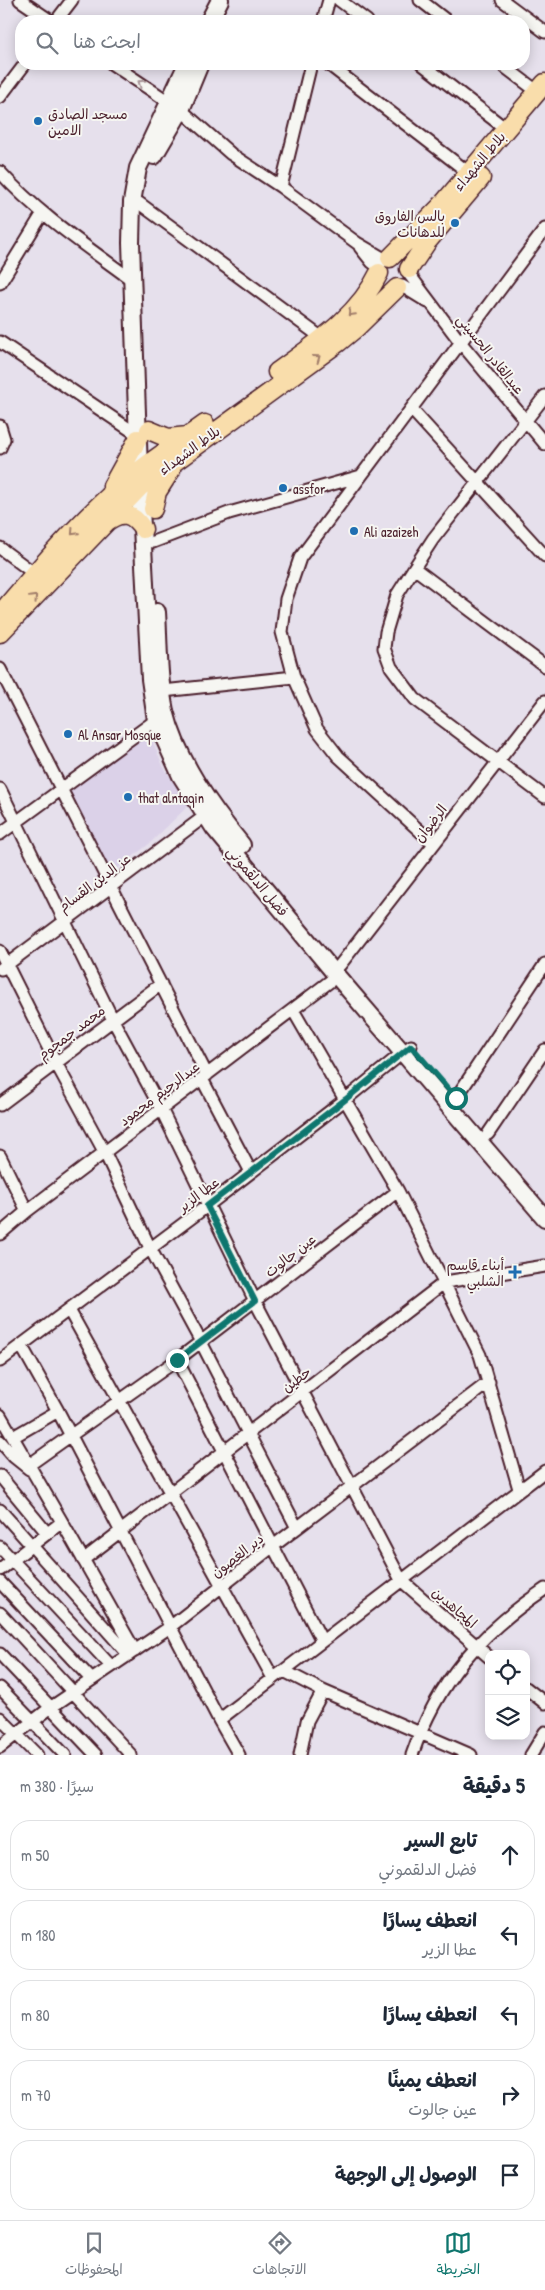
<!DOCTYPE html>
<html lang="ar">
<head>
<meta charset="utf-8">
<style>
  :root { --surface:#fff; --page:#f6f6f7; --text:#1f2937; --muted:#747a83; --line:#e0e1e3; --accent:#0f766e }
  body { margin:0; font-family:"Patrick Hand","Playpen Sans Arabic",sans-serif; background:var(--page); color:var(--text); direction:rtl }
  .controls { position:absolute; right:15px; bottom:15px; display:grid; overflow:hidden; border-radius:10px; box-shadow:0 2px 12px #0003 }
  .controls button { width:45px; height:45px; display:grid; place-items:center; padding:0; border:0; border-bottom:1px solid var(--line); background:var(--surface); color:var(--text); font:25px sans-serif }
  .stop { position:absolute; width:15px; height:15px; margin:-11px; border:4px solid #0f766e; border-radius:50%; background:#fff }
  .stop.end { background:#0f766e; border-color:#fff; box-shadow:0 1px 5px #0008 }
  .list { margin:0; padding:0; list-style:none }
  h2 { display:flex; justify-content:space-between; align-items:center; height:65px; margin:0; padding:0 20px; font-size:21px }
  h2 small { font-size:16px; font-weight:400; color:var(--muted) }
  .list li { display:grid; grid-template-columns:32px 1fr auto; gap:15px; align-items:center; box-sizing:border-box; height:70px; margin:0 10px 10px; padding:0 10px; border:1px solid var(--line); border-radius:20px }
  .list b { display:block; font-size:19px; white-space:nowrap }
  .list p { margin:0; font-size:16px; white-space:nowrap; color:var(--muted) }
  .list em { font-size:16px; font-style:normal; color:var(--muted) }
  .icon { flex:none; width:28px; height:28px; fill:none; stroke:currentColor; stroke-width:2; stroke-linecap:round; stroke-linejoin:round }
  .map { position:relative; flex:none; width:545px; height:1755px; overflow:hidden; direction:ltr }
  .search { position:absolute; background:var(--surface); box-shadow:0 2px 12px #0003; left:15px; right:15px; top:15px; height:55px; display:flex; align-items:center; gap:12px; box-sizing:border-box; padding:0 18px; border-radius:20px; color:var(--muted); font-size:19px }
  .sheet { height:465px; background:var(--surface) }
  nav { display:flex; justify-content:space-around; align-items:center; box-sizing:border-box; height:70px; border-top:1px solid var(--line); background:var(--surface); font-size:14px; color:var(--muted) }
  nav a { display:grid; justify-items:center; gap:2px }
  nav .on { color:var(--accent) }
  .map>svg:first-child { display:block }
  .built { fill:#dbd1e8 }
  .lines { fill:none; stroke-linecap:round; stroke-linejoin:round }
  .minor-casing { stroke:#4a1f2b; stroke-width:15 }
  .secondary-casing { stroke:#4a1f2b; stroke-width:20 }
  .primary-casing { stroke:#4a1f2b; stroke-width:21 }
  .minor { stroke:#f6f6f2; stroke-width:11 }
  .secondary { stroke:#f6f6f2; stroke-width:16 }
  .primary { stroke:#f9ddab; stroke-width:18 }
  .oneway { stroke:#a99598 }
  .oneway2 { stroke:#a27e6b }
  .route { stroke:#0f766e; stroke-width:6 }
  .poi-dot { fill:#1f6fb2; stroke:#f6f6f2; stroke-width:2 }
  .labels { text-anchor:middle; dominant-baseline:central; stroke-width:4; stroke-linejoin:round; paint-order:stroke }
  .poi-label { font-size:14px; fill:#4a1f2b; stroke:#f6f6f2; text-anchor:start }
  .street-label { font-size:14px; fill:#4a1f2b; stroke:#f6f6f2 }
</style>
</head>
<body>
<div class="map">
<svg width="545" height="1755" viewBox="0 0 545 1755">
  <rect width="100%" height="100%" fill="#e6e0ec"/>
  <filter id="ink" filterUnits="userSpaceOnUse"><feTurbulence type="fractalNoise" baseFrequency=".02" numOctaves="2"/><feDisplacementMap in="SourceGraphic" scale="10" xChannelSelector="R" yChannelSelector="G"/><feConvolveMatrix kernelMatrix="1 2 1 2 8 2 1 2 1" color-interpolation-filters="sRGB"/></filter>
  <g filter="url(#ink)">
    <path class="built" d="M 149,733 L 163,766 L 188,806 L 149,844 L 118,868 L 104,867 L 69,789 Z"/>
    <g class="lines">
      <g class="minor-casing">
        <path id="minor" d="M 20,0 L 51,21
          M 339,0 L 367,21
          M 420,0 L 447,21
          M 502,0 L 545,32
          M 56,21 L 72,0
          M 323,21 L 329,0
          M 112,64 L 181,110 L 231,154 L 281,187 L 357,243 L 386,260
          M 328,64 L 469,173
          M 422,64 L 506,129
          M 501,64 L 538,92
          M 0,97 L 25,64
          M 0,172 C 38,214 86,246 132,280
          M 281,187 L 311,64
          M 139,203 L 322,338
          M 360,247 L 372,262 L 380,268
          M 409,274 L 461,343 L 545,444
          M 0,283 L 43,213
          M 402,286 L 428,302
          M 0,342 L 138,435
          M 545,396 L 433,539 L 414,568 L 397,595 L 386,632 L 384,648 L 391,667 L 415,699 L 545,797
          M 412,410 L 545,556
          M 0,426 L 4,439 L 0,448
          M 153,542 L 229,513 L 361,476
          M 0,548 L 35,574
          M 414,568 L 545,666
          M 0,669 L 207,1075
          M 163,691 L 294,677
          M 0,789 L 113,1020 L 161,1109 L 255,1301 L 401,1580 L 489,1657
          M 0,834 L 156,720
          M 433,843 L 338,756 L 317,729 L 294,677 L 282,632 L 286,599 L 300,558 L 545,229
          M 0,951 L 56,1063 L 105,1153 L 150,1248 L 201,1342 L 297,1528
          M 340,965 L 545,701
          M 1,969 L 205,816
          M 293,1010 L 398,1191 L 480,1355 L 519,1489
          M 202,1079 L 251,1172
          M 456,1098 L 545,964
          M 0,1105 L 161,984
          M 488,1134 L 545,1050
          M 0,1156 L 27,1211
          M 0,1234 L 27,1211 L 337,976
          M 69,1310 L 273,1678
          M 21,1345 L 58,1411 L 219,1720
          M 177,1360 L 322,1641
          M 0,1361 L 207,1206 L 346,1099 L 411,1046
          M 0,1415 L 62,1522 L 0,1570
          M 13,1437 L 58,1411
          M 0,1441 L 14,1457 L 29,1469
          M 29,1465 L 177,1360 L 398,1191
          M 0,1476 L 47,1533
          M 0,1510 L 129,1655
          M 62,1522 L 135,1651
          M 0,1547 L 111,1666
          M 83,1560 L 445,1282 L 545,1266
          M 0,1582 L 91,1679
          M 0,1613 L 131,1755
          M 0,1654 L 96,1755
          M 284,1671 L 323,1691 L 471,1755
          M 0,1688 L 65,1755
          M 526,1688 L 545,1703
          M 0,1718 L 37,1755
          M 0,1747 L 50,1708 L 170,1627 L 272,1547 L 489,1382
          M 239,1755 L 219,1720 L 545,1471
          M 300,1755 L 307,1721 L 323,1691
          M 412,1755 C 438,1680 480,1633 545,1589
          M 531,1755 L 545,1732"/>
      </g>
      <g class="secondary-casing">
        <path id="secondary" d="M 209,21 L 220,0
          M 187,64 L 138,168 L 132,202 L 131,243 L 139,470 L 150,679 L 156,720 L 181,776 L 214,828 L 337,976 L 545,1218
          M 154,156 L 181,110 L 200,64
          M 157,612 C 159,644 158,679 165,711 C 177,760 211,807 242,845"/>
      </g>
      <g class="primary-casing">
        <path id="primary" d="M 390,258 L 441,206 L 545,83
          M 409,269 L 427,242 L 481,178
          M 277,372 C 315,344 358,317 379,273
          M 149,430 L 168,438 L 188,436
          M 112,486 L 138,439
          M 153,509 L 157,492 L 171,470
          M 106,522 C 122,511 132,512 143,529
          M 0,614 C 37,571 75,526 118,488 C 145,464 176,445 205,424
          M 0,633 L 140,487 L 339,342 L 356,328 L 397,288"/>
      </g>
      <use href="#minor" class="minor"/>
      <use href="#secondary" class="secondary"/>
      <use href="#primary" class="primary"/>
    </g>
    <defs><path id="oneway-chevron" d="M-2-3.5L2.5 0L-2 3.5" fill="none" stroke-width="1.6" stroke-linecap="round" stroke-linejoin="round" transform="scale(1.25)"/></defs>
    <use class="oneway" href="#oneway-chevron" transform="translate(141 83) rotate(-145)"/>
    <g class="oneway2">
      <use href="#oneway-chevron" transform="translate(351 313) rotate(135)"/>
      <use href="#oneway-chevron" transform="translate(317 358) rotate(-36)"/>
      <use href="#oneway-chevron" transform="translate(74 532) rotate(133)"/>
      <use href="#oneway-chevron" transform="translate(34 598) rotate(-47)"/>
    </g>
  </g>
  <g class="lines" filter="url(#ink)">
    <path class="route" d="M 177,1360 L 255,1301 L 207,1206 L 346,1099 L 411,1046 L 456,1098"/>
  </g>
  <g class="poi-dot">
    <circle cx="38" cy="121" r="5"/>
    <circle cx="455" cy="223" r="5"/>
    <circle cx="283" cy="488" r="5"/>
    <circle cx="354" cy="531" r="5"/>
    <circle cx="68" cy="734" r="5"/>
    <circle cx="128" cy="797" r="5"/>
    <path d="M512.5 1264.5h5v5h5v5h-5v5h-5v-5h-5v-5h5z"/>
  </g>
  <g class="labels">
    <g class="poi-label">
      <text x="48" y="113">مسجد الصادق<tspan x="48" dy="16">الامين</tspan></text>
      <text x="445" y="215" text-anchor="end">بالس الفاروق<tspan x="445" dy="16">للدهانات</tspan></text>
      <text x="293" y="488">assfor</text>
      <text x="364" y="531">Ali azaizeh</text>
      <text x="78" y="734">Al Ansar Mosque</text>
      <text x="138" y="797">that alntaqin</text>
      <text x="504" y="1264" text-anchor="end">أبناء قاسم<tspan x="504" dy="16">الشلبي</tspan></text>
    </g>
    <g class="street-label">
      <text transform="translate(479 161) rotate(-50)">بلاط الشهداء</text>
      <text transform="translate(491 354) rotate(51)">عبدالقادر الحسيني</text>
      <text transform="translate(189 450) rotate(-36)">بلاط الشهداء</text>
      <text transform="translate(430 823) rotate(-52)">الرضوان</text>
      <text transform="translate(258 881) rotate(50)">فضل الدلقموني</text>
      <text transform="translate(94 882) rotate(-37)">عز الدين القسام</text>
      <text transform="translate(71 1032) rotate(-37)">محمد جمجوم</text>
      <text transform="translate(159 1093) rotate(-37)">عبدالرحيم محمود</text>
      <text transform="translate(198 1194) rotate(-37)">عطا الزير</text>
      <text transform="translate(290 1255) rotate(-38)">عين جالوت</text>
      <text transform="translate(296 1379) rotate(-37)">حطين</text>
      <text transform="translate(237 1555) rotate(-38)">دير الغصون</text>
      <text transform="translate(455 1607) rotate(41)">المجاهدين</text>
    </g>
  </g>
</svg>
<div class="controls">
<button><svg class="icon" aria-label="locate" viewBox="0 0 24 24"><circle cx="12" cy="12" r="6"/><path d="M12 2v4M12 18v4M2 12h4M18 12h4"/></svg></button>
<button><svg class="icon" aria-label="layers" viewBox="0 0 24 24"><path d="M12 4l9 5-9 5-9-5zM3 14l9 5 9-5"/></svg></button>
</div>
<div class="stop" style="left:456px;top:1098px"></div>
<div class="stop end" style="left:177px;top:1360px"></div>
<div class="search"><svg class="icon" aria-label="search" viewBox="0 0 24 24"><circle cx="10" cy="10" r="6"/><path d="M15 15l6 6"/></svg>ابحث هنا</div>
</div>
<section class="sheet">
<h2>5 دقيقة<small>سيرًا · 380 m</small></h2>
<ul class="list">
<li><svg class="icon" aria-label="ahead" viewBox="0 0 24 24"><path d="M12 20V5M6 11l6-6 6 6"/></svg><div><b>تابع السير</b><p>فضل الدلقموني</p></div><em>50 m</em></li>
<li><svg class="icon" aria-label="left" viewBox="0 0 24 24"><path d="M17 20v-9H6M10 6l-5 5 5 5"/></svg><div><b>انعطف يسارًا</b><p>عطا الزير</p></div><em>180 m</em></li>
<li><svg class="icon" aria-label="left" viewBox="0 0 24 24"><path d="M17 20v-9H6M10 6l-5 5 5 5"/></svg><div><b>انعطف يسارًا</b></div><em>80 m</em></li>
<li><svg class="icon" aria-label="right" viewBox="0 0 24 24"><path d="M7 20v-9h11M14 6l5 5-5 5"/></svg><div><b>انعطف يمينًا</b><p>عين جالوت</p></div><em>70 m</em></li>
<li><svg class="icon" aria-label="arrive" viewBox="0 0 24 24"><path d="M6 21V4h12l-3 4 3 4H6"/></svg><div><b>الوصول إلى الوجهة</b></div></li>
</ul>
</section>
<nav>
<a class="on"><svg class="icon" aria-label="map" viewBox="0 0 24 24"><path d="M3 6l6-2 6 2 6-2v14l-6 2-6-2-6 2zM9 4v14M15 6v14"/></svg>الخريطة</a>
<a><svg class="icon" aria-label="directions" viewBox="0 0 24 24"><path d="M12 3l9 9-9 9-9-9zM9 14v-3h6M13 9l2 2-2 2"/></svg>الاتجاهات</a>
<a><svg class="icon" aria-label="saved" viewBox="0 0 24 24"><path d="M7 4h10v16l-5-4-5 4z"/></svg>المحفوظات</a>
</nav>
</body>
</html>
